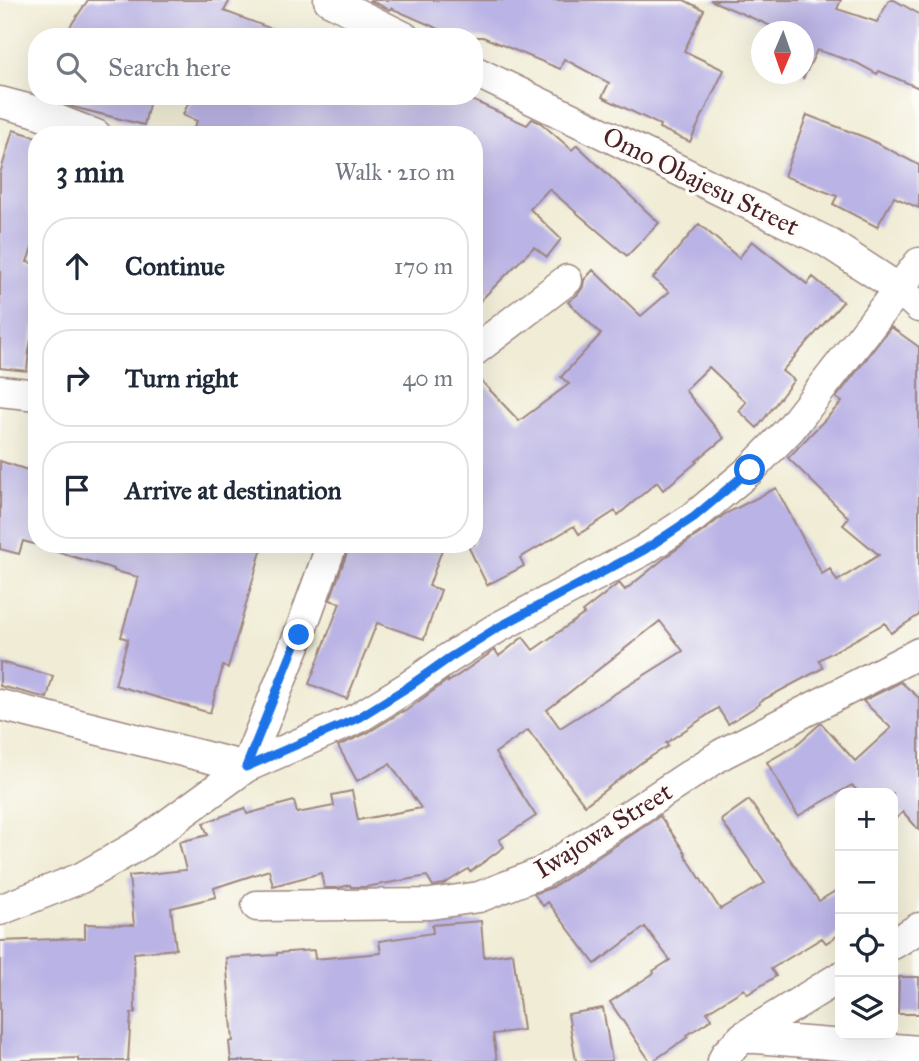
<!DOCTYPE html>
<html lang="en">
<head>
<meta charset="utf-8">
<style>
  :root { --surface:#fff; --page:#f6f6f7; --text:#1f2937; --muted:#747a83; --line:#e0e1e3 }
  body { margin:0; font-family:"IM FELL Great Primer",serif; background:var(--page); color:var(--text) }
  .controls { position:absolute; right:21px; bottom:21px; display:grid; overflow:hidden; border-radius:14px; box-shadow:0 7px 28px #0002 }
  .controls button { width:63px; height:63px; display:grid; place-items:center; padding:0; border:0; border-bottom:2px solid var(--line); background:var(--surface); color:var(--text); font:35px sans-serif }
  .compass { position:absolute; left:751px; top:21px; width:63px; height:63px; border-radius:50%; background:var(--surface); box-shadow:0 7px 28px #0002; rotate:182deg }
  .stop { position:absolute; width:21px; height:21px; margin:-16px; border:5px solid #1a73e8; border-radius:50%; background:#fff }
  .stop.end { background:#1a73e8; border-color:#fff; box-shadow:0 2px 7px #0008 }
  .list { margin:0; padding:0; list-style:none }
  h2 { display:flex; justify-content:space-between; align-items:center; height:91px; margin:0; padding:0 28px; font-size:30px }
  h2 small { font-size:23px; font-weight:400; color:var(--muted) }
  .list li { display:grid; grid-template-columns:46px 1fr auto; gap:21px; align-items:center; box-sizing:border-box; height:98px; margin:0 14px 14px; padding:0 14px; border:2px solid var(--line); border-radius:28px }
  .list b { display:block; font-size:26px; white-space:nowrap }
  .list em { font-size:23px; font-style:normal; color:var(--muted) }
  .icon { flex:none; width:38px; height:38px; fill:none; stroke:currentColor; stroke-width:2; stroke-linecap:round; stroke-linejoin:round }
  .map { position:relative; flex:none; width:919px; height:1061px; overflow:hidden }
  .search { position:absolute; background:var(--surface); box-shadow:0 7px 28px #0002; left:28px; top:28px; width:455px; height:77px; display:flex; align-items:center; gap:18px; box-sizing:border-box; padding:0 24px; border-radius:28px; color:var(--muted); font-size:26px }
  .panel { position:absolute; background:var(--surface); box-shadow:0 7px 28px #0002; left:28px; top:126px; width:455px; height:427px; border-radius:28px }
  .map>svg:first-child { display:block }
  .building { fill:#bab3e5; fill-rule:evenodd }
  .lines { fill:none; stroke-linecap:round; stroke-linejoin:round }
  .minor-casing { stroke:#9d8680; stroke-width:33 }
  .minor { stroke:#fff; stroke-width:30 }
  .route { stroke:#1a73e8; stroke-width:9 }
  .labels { text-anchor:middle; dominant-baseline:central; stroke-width:7; stroke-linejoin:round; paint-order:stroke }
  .street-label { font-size:26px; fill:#4a1f2b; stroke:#fdfcf7 }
</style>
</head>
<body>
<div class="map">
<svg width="919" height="1061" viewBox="0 0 919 1061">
  <rect width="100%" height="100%" fill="#fdfcf7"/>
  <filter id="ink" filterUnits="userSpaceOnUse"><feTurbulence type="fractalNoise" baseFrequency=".0143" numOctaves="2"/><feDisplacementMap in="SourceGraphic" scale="14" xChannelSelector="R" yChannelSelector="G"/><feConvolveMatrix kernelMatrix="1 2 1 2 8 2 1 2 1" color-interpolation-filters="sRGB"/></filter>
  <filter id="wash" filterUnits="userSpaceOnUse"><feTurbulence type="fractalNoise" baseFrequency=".00686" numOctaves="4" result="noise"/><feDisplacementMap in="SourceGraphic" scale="28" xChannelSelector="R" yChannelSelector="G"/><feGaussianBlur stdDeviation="1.57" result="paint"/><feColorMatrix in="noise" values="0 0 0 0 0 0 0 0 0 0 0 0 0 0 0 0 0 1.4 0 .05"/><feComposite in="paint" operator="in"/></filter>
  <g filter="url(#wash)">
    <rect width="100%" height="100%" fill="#f0ecd5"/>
    <g id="blocks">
      <path class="building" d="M 88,0 L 230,0 L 224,11 L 288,35 L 287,37 L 63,37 Z
        M 369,0 L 684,0 L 704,10 L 684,51 L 724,70 L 690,142 L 659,128 L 660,125 L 602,97 L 609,83 L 564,59 L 560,69 L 483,37 L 457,37 L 391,8 L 390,10 Z
        M 710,0 L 841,0 L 837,9 L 877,22 L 889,0 L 894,0 L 919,14 L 919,88 L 879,71 L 877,74 L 857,63 L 817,50 L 803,79 L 803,32 L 785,32 Z
        M 57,96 L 151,96 L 144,125 L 73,107 L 56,101 Z
        M 191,96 L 463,96 L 527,125 L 532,119 L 541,123 L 572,150 L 577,145 L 659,223 L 627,256 L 549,189 L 530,209 L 561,239 L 547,257 L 534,247 L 474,307 L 474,135 L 191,135 L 197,121 L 183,115 Z
        M 807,115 L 869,139 L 919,165 L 919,208 L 894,197 L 877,227 L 833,204 L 837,196 L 784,176 Z
        M 13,130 L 37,137 L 37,234 L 27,262 L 37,264 L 37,314 L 29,350 L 27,371 L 0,368 L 0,174 Z
        M 699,224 L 739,258 L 752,241 L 807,284 L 813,277 L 843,302 L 782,371 L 794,380 L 757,428 L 739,411 L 746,402 L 709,367 L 685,390 L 724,438 L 696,461 L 697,462 L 663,490 L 657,482 L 618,515 L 615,511 L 579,534 L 574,526 L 520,558 L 524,566 L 487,585 L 467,544 L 474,544 L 474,373 L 519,421 L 569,384 L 561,377 L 601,334 L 568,302 L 578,294 L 583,287 L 584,280 L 593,270 L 641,316 L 669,292 L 653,278 Z
        M 891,327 L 919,347 L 919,615 L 891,633 L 885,623 L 819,660 L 823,668 L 759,702 L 760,704 L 728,724 L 718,708 L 666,743 L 668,746 L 642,762 L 585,805 L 528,730 L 495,753 L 536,816 L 499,840 L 504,847 L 470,872 L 468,869 L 444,884 L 433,886 L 427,876 L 366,887 L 351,887 L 350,885 L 338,888 L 324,888 L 321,873 L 273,886 L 269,870 L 214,888 L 216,897 L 171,908 L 176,949 L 134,953 L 135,1013 L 131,1013 L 128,1061 L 78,1061 L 78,1058 L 0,1061 L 0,941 L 85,938 L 85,924 L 134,925 L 129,876 L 186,870 L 179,842 L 208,835 L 203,823 L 245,808 L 247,814 L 294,801 L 297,813 L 334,806 L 332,795 L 352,791 L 358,820 L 421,808 L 390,764 L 357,781 L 338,746 L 367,733 L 403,711 L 404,712 L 448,680 L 448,682 L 495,650 L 499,656 L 523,637 L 533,650 L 584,614 L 582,612 L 619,583 L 625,590 L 671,553 L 705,530 L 725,514 L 776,488 L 822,574 L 830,569 L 837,581 L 879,555 L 843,525 L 849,518 L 788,458 L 842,402 L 836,398 ZM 660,621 L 683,651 L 560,728 L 547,710 Z
        M 0,461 L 37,473 L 37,545 L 23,541 L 19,554 L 0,549 Z
        M 49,544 L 263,544 L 228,668 L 223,666 L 210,713 L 115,685 L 128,639 L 121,637 L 138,577 L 114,571 L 114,569 L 48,549 Z
        M 349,544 L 444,544 L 429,586 L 441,590 L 424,639 L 377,623 L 347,699 L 309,684 L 340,603 L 330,600 L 348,550 Z
        M 0,662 L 53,676 L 47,698 L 0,686 Z
        M 901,682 L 919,698 L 919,830 L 903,812 L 893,821 L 893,793 L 859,793 L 852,785 L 798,816 L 767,762 L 795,746 L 821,723 L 855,761 L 891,728 L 863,701 Z
        M 749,800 L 819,901 L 840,888 L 840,934 L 826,943 L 822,938 L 771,969 L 776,976 L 748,994 L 744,989 L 707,1012 L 712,1019 L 687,1035 L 688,1037 L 653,1061 L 650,1061 L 610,1002 L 654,973 L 653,971 L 670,960 L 645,927 L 595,964 L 548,902 L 543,906 L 534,894 L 553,887 L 660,816 L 686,854 L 685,855 L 720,909 L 765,883 L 721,820 Z
        M 481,921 L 484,957 L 513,953 L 523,1030 L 493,1034 L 497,1061 L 231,1061 L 229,1042 L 233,1041 L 226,958 L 277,955 L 277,953 L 314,950 L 315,959 L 381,953 L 379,941 L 433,933 L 432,925 Z
        M 899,977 L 919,977 L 919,1014 L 898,1014 Z
        M 603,1008 L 612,1061 L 576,1061 L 568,1014 Z"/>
    </g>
  </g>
  <g filter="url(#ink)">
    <use href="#blocks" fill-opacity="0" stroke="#9d8680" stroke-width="2"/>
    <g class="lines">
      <g class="minor-casing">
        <path id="minor" d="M 329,0 L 404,37
          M 474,71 L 827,242 L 899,289 L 919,307
          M 0,102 L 34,111 L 96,135
          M 474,351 L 567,280
          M 0,391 L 37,395
          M 0,705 L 246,767 L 358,718 L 408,687 L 449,658 L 497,628 L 644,550 L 694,517 L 750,470 L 790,429 L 919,263
          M 257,906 L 430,904 L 479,897 L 543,872 L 722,754 L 919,653
          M 0,910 L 81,878 L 142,843 L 246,767 L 299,635 L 332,544
          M 893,944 L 919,928
          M 743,1037 L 919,1051
          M 723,1061 L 726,1054 L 743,1037 L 840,977"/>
      </g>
      <use href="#minor" class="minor"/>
    </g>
  </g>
  <g class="lines" filter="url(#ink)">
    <path class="route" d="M 299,635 L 246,767 L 358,718 L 408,687 L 449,658 L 497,628 L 644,550 L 694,517 L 750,470"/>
  </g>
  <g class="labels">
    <g class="street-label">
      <text transform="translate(701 181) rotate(26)">Omo Obajesu Street</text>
      <text transform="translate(603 830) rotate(-32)">Iwajowa Street</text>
    </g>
  </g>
</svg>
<div class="controls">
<button>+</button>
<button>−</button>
<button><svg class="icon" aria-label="locate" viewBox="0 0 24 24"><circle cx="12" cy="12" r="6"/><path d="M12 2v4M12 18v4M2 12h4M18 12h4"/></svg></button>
<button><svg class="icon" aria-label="layers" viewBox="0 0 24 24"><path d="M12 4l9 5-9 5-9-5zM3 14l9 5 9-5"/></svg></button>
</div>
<svg class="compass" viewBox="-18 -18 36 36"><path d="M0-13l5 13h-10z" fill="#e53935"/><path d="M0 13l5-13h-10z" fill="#747a83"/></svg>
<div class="stop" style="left:750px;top:470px"></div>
<div class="stop end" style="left:299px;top:635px"></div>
<div class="search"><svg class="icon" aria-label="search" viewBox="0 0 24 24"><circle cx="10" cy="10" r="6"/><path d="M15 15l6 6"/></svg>Search here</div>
<section class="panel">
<h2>3 min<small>Walk · 210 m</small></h2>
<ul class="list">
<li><svg class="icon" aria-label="ahead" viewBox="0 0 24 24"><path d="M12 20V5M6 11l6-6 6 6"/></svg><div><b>Continue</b></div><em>170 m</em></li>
<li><svg class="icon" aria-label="right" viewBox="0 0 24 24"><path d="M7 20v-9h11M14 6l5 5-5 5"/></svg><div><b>Turn right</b></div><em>40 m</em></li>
<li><svg class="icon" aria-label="arrive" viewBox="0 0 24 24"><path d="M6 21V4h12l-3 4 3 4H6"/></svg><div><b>Arrive at destination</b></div></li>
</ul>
</section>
</div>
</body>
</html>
